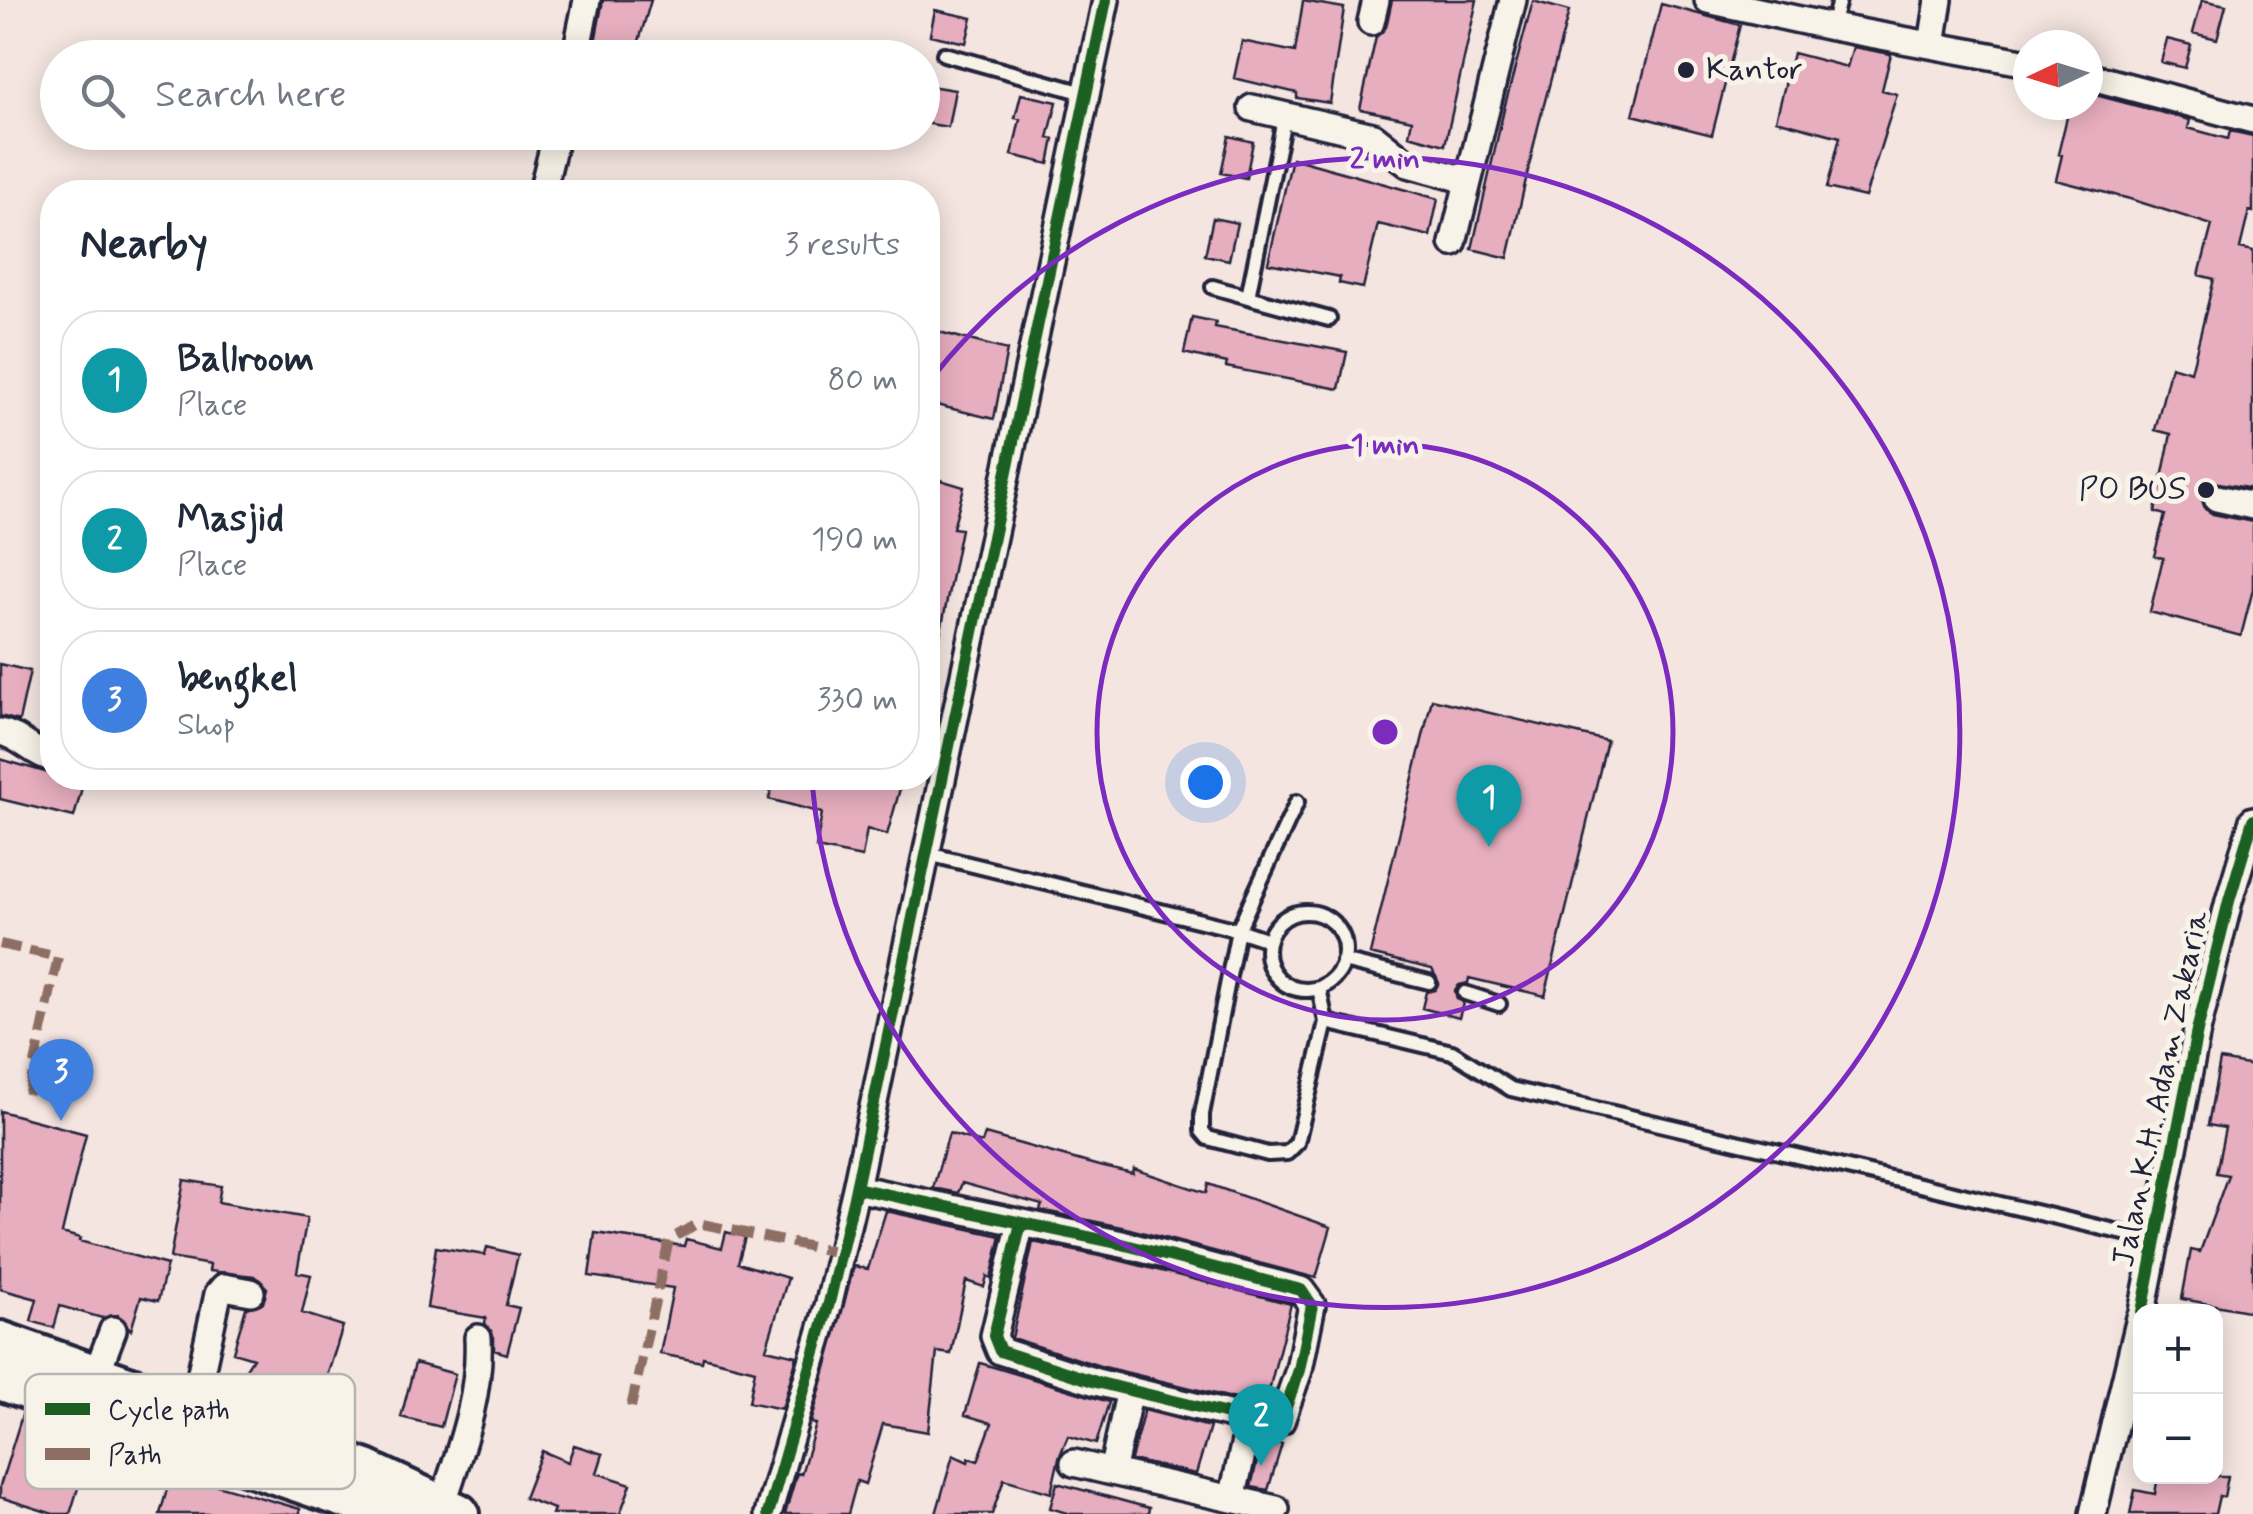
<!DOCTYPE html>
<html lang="en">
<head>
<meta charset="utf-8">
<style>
  :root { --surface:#fff; --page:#f2f2f3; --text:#1f2937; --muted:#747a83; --line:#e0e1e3; --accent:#22223b }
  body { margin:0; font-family:Mynerve,sans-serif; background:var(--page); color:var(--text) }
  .controls { position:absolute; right:30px; bottom:30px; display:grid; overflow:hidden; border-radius:20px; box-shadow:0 5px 25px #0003 }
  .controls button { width:90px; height:90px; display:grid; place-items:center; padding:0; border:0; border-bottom:2px solid var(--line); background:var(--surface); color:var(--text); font:50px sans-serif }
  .compass { position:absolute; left:2013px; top:30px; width:90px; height:90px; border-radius:50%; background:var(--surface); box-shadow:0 5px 25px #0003; rotate:266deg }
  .you { position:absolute; left:1205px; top:782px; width:35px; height:35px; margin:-25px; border:8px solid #fff; border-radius:50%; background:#1a73e8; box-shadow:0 0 0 15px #1a73e833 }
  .badge { display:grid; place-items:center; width:65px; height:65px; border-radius:50%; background:var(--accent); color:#fff; font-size:32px; font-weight:700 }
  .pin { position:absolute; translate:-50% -82px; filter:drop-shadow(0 2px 5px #0008) }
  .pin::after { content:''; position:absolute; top:52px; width:35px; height:30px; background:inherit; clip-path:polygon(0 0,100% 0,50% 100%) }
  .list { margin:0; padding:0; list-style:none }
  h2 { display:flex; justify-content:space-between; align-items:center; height:130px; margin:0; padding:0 40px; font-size:42px }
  h2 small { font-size:32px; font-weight:400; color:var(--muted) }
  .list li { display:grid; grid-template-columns:65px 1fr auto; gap:30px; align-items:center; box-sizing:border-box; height:140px; margin:0 20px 20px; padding:0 20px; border:2px solid var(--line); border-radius:40px }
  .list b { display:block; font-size:38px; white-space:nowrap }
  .list p { margin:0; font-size:32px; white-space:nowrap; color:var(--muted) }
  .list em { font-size:32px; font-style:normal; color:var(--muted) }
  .icon { flex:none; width:55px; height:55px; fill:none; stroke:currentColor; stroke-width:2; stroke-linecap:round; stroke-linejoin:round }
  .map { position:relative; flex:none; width:2253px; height:1514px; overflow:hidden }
  .search { position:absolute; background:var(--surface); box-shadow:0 5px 25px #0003; left:40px; top:40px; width:900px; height:110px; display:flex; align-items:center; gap:25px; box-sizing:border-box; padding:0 35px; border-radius:55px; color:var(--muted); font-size:38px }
  .panel { position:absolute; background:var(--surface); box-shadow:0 5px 25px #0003; left:40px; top:180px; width:900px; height:610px; border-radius:40px }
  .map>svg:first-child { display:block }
  .building { fill:#e7aebf; stroke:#22223b; stroke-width:2.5 }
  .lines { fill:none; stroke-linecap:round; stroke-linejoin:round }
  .service-casing { stroke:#22223b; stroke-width:20 }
  .minor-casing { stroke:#22223b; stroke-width:32 }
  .primary-casing { stroke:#22223b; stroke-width:48 }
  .service { stroke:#f7f3e8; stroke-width:12 }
  .minor { stroke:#f7f3e8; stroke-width:25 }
  .primary { stroke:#f7f3e8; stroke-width:40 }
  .quiet { stroke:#8d6e63; stroke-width:10; stroke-dasharray:20 10; stroke-linecap:butt }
  .cycleway-casing { stroke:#f7f3e8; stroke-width:19 }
  .cycleway { stroke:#1b5e20; stroke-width:12 }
  .ring { fill:none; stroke:#7b2cbf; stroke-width:5 }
  .poi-dot { fill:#22223b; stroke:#f7f3e8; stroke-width:4 }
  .labels { text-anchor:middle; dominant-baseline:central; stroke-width:10; stroke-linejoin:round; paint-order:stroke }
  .poi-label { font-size:32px; fill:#22223b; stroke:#f7f3e8; text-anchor:start }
  .street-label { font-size:32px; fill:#22223b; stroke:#f7f3e8 }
  .key { fill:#f7f3e8; stroke:#b7b4b4; stroke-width:2.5 }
  .key-label { font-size:28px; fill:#22223b }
  .centre { fill:#7b2cbf; stroke:#f7f3e8; stroke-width:5 }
  .ring-label { font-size:30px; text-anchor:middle; font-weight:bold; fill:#7b2cbf; stroke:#f7f3e8; stroke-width:10; stroke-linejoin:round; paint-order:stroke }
</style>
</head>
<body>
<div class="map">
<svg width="2253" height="1514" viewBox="0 0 2253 1514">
  <rect width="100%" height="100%" fill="#f4e5e0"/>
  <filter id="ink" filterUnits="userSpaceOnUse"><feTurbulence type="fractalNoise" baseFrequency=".01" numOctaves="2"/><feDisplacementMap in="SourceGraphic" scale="20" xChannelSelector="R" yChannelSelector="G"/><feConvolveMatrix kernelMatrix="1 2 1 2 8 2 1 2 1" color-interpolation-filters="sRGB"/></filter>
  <g filter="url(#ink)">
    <path class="building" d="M 603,0 L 651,0 L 634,58 L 592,58 Z
      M 1392,0 L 1477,0 L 1445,145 L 1409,135 L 1412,120 L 1360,109 L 1376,37 L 1386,27 Z
      M 2202,0 L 2226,5 L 2217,39 L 2193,33 Z
      M 1303,1 L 1344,8 L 1330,103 L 1297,98 L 1297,93 L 1234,78 L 1242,41 L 1295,52 Z
      M 1533,1 L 1569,11 L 1538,127 L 1508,258 L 1472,249 L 1505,105 Z
      M 1661,4 L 1740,25 L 1712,135 L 1633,115 Z
      M 935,10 L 972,18 L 966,43 L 930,35 Z
      M 2167,39 L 2191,45 L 2185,68 L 2161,62 Z
      M 1853,47 L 1891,54 L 1882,90 L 1897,94 L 1865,197 L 1827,188 L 1840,137 L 1776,120 L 1793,53 L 1847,67 Z
      M 930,86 L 955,90 L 948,127 L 924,123 Z
      M 2088,93 L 2190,120 L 2188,128 L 2228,139 L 2230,131 L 2253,136 L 2253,212 L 2249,211 L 2240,248 L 2253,251 L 2253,489 L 2213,482 L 2206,486 L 2201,495 L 2205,509 L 2213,514 L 2253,522 L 2253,589 L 2241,636 L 2150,612 L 2163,558 L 2154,556 L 2165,515 L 2155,512 L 2171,434 L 2155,430 L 2171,366 L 2191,372 L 2214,279 L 2199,275 L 2212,225 L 2130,199 L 2056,180 L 2062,155 L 2058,154 L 2070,105 L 2088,105 Z
      M 1021,94 L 1057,102 L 1048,138 L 1054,139 L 1049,164 L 1012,155 L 1020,119 L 1015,118 Z
      M 1229,136 L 1253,142 L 1246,178 L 1221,173 Z
      M 1292,158 L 1438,199 L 1430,236 L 1378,224 L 1363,288 L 1339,283 L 1340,277 L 1268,263 Z
      M 1213,218 L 1237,223 L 1229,260 L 1205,255 Z
      M 1192,317 L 1216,322 L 1215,327 L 1347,352 L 1339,389 L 1226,367 L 1227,363 L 1184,353 Z
      M 928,329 L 1007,350 L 994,419 L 928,403 Z
      M 937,479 L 964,487 L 953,528 L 961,529 L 937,651 L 928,651 L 928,512 Z
      M 0,664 L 30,671 L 19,721 L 0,716 Z
      M 1432,699 L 1607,741 L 1545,996 L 1469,978 L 1468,983 L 1459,985 L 1455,991 L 1457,999 L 1463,1003 L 1459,1018 L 1422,1008 L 1426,992 L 1435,990 L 1439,983 L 1432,969 L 1370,954 Z
      M 0,759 L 52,774 L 52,778 L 84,780 L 74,817 L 0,799 Z
      M 774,778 L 903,778 L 887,835 L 867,829 L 862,857 L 816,848 L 822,813 L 769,799 Z
      M 2220,1060 L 2253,1066 L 2253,1312 L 2182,1299 L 2191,1250 L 2200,1252 L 2228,1175 L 2216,1173 L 2225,1128 L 2208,1125 Z
      M 0,1111 L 86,1134 L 62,1233 L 80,1238 L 79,1241 L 167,1265 L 158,1301 L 141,1297 L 131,1330 L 118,1315 L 102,1318 L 60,1306 L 54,1328 L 31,1321 L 37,1299 L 0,1289 Z
      M 949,1133 L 982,1143 L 985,1134 L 1099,1166 L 1133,1174 L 1134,1169 L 1206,1193 L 1208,1184 L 1331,1227 L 1316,1278 L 1126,1228 L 1040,1210 L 1042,1205 L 962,1183 L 958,1193 L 933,1188 Z
      M 184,1180 L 221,1186 L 218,1202 L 307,1218 L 297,1272 L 311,1275 L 302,1313 L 343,1326 L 322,1392 L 289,1381 L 274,1411 L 235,1386 L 253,1358 L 233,1352 L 246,1308 L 263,1303 L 267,1288 L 254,1276 L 209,1271 L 210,1265 L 170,1258 Z
      M 886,1211 L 1001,1236 L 991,1278 L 987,1276 L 984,1287 L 966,1281 L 951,1354 L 937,1352 L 928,1432 L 883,1424 L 865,1484 L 857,1481 L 848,1514 L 785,1514 L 797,1473 L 801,1474 L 816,1424 L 811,1423 L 854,1266 L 868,1269 Z
      M 726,1232 L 745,1237 L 738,1263 L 788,1278 L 766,1349 L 797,1356 L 782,1409 L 749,1402 L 755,1370 L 703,1357 L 702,1362 L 660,1354 L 673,1288 L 589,1276 L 595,1233 L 684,1246 L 686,1239 L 722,1248 Z
      M 1033,1242 L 1118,1260 L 1291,1304 L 1265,1406 L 1100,1366 L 1012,1338 Z
      M 436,1247 L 485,1255 L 487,1247 L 518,1255 L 506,1305 L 519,1308 L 507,1354 L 494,1350 L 494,1337 L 485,1323 L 486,1318 L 427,1308 Z
      M 415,1363 L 455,1374 L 441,1427 L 401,1417 Z
      M 980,1363 L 1109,1402 L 1096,1444 L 1068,1436 L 1059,1458 L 1051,1493 L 1004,1479 L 992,1514 L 936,1514 L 953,1455 L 968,1462 L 969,1458 L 978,1461 L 992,1423 L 965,1415 Z
      M 1144,1410 L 1210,1427 L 1196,1474 L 1131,1460 Z
      M 23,1412 L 94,1436 L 70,1514 L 53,1514 L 0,1497 L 0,1486 Z
      M 1262,1439 L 1282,1444 L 1268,1490 L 1251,1487 Z
      M 574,1445 L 603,1454 L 597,1473 L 631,1484 L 620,1514 L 552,1514 L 554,1509 L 524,1498 L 542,1451 L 568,1462 Z
      M 172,1472 L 300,1509 L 300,1514 L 160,1514 Z
      M 2158,1476 L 2228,1476 L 2224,1497 L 2219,1496 L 2215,1514 L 2130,1514 L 2135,1490 L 2155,1494 Z
      M 1057,1483 L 1149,1508 L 1148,1514 L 1070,1514 L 1050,1508 Z"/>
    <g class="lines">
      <g class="service-casing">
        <path id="service" d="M 1832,27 L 1839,0
          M 944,54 L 1084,93
          M 1213,287 L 1248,297 L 1285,114
          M 1248,297 L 1329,319
          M 1297,802 L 1238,930 L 1202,1114 L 1202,1131 L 1208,1138 L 1268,1154 L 1287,1153 L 1297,1143 L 1326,1022 L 1319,988
          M 928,854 L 1238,930 L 1268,940
          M1267 951a39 39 0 1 1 78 0a39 39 0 1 1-78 0Z
          M 1343,961 L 1429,982
          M 1465,993 L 1499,1004
          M 1326,1022 L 1452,1052 L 1511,1089 L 2158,1241"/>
      </g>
      <g class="minor-casing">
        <path id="minor" d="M 1708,0 L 1832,27 L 2028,63
          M 1371,22 L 1376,0
          M 1932,44 L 1939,0
          M 575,58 L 587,0
          M 2088,76 L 2253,120
          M 1252,108 L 1373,136 L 1408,164 L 1467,180
          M 542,192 L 557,132
          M 1453,243 L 1513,0
          M 2217,498 L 2253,506
          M 0,732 C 21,736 32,753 52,758
          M 856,1188 L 1122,1244 L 1301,1290 L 1312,1305 L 1299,1370 L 1281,1421 L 1274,1424 L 1260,1422 L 1096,1382 L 1000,1351 L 994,1336 L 1021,1223
          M 2142,1312 L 2197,1031 L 2229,901 L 2253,820
          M 96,1375 L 113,1330
          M 1130,1390 L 1112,1472 L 1232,1499 L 1250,1419
          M 193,1409 L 218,1294 L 224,1287 L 251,1292
          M 1074,1463 L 1112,1472
          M 1232,1499 L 1276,1509
          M 442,1505 C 460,1450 481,1396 478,1338
          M 768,1514 L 829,1303 L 856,1188 L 1106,0
          M 2093,1514 L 2140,1318"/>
      </g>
      <g class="primary-casing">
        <path id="primary" d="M 0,1342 L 366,1471 L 458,1514
          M 0,1379 L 395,1514"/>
      </g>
      <use href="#service" class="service"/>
      <use href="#minor" class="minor"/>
      <use href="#primary" class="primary"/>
      <path class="quiet" d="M 0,944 L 58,957 L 27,1101
        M 631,1407 L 669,1240 L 698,1223 L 840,1253"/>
      <g class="cycleway-casing">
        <path id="cycleway" d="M 856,1188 L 1122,1244 L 1301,1290 L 1312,1305 L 1299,1370 L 1281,1421 L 1274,1424 L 1260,1422 L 1096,1382 L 1000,1351 L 994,1336 L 1021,1223
          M 2142,1312 L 2197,1031 L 2229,901 L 2253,820
          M 768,1514 L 829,1303 L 856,1188 L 1106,0"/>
      </g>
      <use href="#cycleway" class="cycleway"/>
    </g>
  </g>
  <g class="ring">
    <circle cx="1385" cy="732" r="288"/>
    <path d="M929 382A575 575 0 1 1 812 782"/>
  </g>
  <g class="poi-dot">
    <circle cx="1686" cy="70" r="10"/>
    <circle cx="2206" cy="490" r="10"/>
  </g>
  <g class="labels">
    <g class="poi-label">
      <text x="1706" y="70">Kantor</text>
      <text x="2186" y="490" text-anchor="end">PO BUS</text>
    </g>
    <g class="street-label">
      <text transform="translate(2161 1089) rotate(-78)">Jalan K.H. Adam Zakaria</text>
    </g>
  </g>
  <rect x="25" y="1374" width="330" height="115" rx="15" class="key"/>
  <rect x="45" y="1403" width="45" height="12" fill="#1b5e20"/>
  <rect x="45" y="1448" width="45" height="12" fill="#8d6e63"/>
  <g class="key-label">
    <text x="108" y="1419">Cycle path</text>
    <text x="108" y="1464">Path</text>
  </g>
  <circle cx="1385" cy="732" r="15" class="centre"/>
  <g class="ring-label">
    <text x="1385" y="168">2 min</text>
    <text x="1385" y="454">1 min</text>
  </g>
</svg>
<div class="controls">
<button>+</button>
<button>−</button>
</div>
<svg class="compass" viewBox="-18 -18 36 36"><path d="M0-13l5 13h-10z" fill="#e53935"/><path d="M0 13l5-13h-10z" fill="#747a83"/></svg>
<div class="you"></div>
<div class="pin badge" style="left:1489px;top:847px;background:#0f9aa8">1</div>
<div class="pin badge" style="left:1261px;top:1466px;background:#0f9aa8">2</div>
<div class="pin badge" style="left:61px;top:1121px;background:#3f7fe0">3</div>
<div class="search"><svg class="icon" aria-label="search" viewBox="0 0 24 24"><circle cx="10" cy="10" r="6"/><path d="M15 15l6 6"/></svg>Search here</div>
<section class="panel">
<h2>Nearby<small>3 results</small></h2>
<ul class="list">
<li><span class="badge" style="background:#0f9aa8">1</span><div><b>Ballroom</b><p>Place</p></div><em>80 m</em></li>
<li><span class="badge" style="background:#0f9aa8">2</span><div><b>Masjid</b><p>Place</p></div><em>190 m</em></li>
<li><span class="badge" style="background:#3f7fe0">3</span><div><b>bengkel</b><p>Shop</p></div><em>330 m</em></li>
</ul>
</section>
</div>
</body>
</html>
